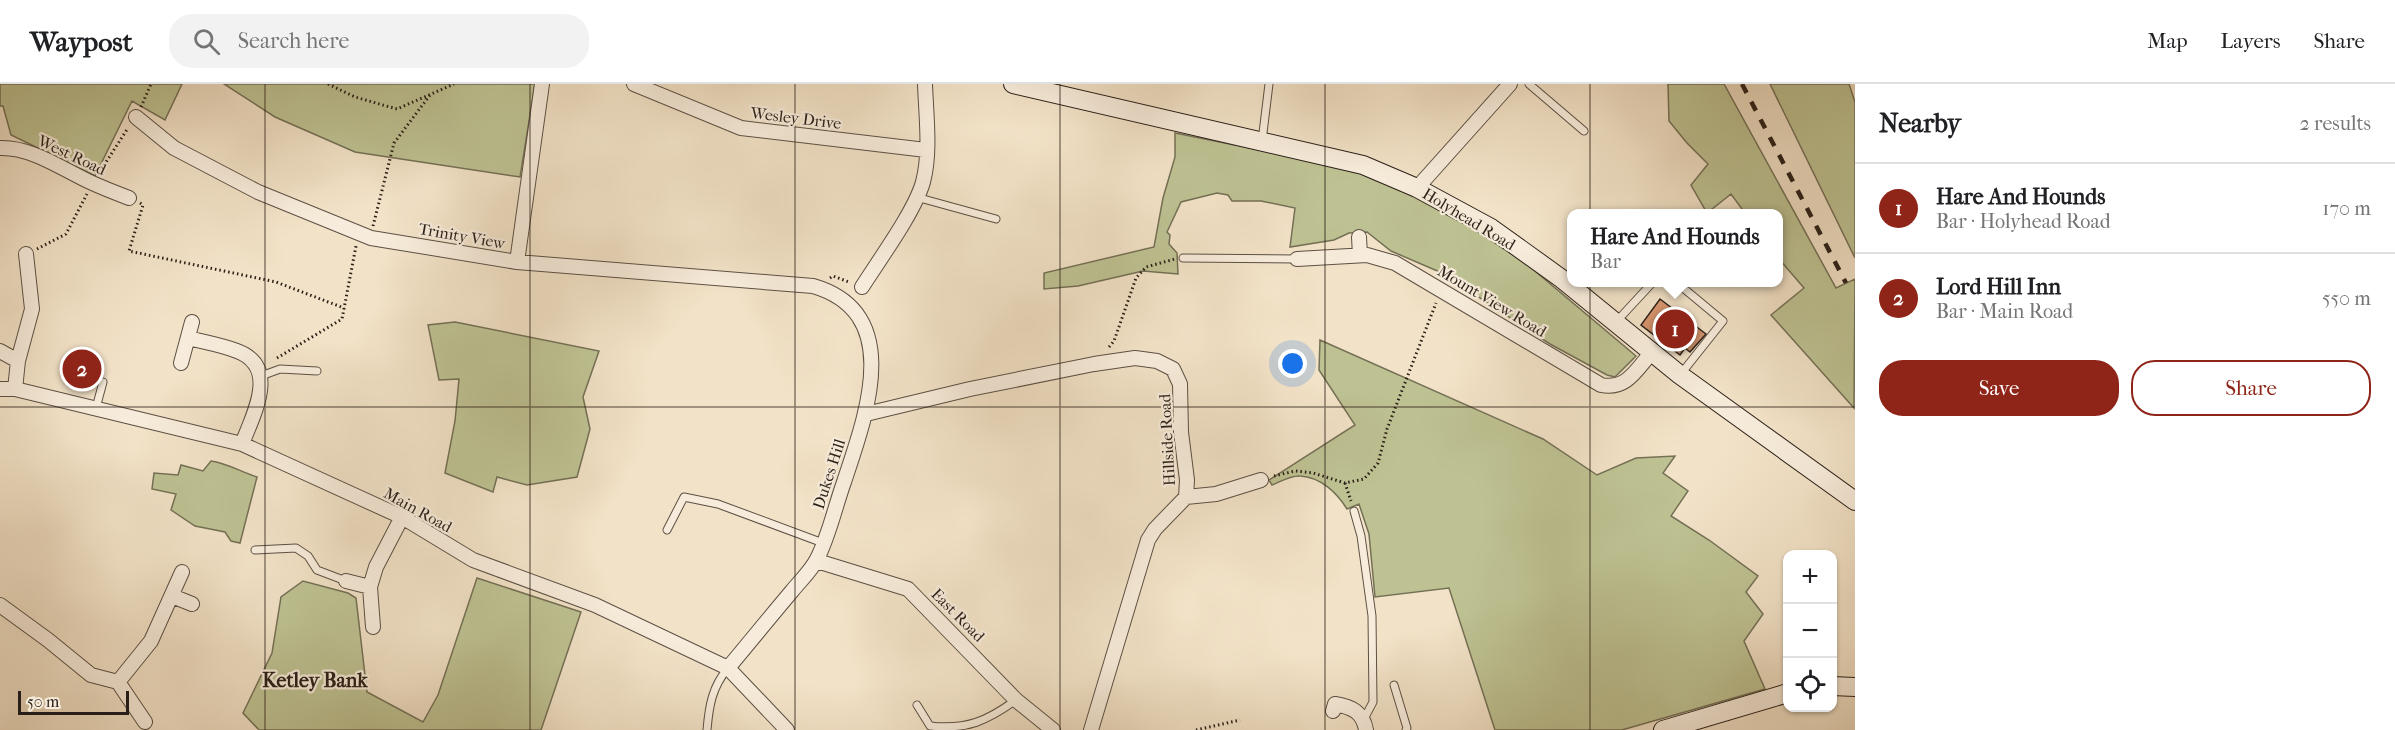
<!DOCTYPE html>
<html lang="en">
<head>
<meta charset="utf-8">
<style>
  :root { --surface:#fff; --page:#f2f2f2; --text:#202124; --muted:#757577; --line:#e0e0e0; --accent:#8f2418 }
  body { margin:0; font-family:"IM FELL French Canon",serif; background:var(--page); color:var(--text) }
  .controls { position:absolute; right:18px; bottom:18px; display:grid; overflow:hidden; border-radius:12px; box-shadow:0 2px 4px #0004 }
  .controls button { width:54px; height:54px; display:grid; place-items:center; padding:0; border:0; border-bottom:2px solid var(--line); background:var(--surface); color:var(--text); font:30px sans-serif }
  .scale { position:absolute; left:18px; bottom:15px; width:111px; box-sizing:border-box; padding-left:6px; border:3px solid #2a1f18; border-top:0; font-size:16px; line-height:21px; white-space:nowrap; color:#2a1f18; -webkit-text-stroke:4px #f7ecdb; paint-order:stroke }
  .you { position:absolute; left:1293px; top:280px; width:21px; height:21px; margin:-15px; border:4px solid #fff; border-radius:50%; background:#1a73e8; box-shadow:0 0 0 9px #1a73e833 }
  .badge { display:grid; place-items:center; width:39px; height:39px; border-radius:50%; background:var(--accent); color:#fff; font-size:20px; font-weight:700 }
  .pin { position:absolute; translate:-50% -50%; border:3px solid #fff; box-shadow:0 2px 6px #0006 }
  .popup { position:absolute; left:1567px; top:125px; width:216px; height:78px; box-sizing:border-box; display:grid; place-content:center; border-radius:12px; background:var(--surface); filter:drop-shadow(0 2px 4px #0005); font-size:20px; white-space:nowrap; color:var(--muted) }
  .popup b { font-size:22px; color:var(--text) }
  .popup::after { content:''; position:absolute; left:50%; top:100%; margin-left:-12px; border:12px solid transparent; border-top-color:var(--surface) }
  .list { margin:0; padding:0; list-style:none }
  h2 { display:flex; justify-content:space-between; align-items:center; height:78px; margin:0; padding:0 24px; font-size:26px }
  h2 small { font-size:20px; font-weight:400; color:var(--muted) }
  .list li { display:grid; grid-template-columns:39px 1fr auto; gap:18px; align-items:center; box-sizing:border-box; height:90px; padding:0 24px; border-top:2px solid var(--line) }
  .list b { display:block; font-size:22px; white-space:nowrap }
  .list p { margin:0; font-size:20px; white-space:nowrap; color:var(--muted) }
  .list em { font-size:20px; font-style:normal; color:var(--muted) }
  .actions { display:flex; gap:12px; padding:18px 24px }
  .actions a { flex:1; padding:14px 0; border:2px solid var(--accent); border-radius:24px; text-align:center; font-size:21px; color:var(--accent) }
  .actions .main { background:var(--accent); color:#fff }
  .icon { flex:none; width:33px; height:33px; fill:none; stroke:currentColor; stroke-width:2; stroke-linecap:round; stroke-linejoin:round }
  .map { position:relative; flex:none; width:1855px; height:646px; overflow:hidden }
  header { display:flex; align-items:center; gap:36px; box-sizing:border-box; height:84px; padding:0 30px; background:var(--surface); border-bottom:2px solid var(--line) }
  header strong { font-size:28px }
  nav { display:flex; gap:33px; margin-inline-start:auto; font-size:21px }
  .search { width:420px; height:54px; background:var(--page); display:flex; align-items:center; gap:15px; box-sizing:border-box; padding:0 21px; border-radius:24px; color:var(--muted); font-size:22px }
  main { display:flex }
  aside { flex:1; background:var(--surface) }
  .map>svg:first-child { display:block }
  .green { fill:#bec293; stroke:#747056; stroke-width:1.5 }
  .building { fill:#d7956f; stroke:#2a1f18; stroke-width:1.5 }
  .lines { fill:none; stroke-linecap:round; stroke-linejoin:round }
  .lane-casing { stroke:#5c5044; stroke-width:9 }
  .street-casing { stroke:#5c5044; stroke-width:16 }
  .secondary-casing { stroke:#2a1f18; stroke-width:20 }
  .path { stroke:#2a1f18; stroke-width:3; stroke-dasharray:1.5 3; stroke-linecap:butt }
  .lane { stroke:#f7ecdb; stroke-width:7 }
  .street { stroke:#f7ecdb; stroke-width:14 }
  .secondary { stroke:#f7ecdb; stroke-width:18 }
  .rail { stroke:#2a1f18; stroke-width:4.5; stroke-dasharray:10 10; stroke-linecap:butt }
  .grid { fill:none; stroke:#2a1f18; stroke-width:1.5; stroke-opacity:0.55 }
  .labels { text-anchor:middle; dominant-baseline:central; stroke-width:4.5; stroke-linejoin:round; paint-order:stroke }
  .street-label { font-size:16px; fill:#2a1f18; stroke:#f7ecdb }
  .quarter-label { font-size:20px; font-weight:bold; fill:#2a1f18; stroke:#f7ecdb }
</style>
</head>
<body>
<header>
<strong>Waypost</strong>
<div class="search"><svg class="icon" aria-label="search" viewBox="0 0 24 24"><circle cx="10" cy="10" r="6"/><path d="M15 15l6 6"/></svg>Search here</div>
<nav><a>Map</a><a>Layers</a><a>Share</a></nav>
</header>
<main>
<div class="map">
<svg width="1855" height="646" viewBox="0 0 1855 646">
  <rect width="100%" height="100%" fill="#f2e2c7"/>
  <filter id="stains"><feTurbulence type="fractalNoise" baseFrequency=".00333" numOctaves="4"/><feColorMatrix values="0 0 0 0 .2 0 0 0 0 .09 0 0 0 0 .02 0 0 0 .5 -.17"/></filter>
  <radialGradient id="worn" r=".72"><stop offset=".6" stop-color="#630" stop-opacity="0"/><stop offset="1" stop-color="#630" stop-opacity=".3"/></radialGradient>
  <path class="green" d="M 0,0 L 182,0 L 165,36 L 132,17 L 95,92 L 11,51 L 3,22 L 0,22 Z
    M 224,0 L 535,0 L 520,93 L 355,68 L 275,33 Z
    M 1668,0 L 1724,0 L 1836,204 L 1855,195 L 1854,324 L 1771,231 L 1804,204 L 1779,175 L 1778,130 L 1745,129 L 1731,110 L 1707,129 L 1691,101 L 1708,80 L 1687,59 L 1669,37 Z
    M 1770,0 L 1849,0 L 1855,18 L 1855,174 Z
    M 1175,49 L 1334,81 L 1387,97 L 1448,129 L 1523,177 L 1636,272 L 1615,293 L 1607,291 L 1550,260 L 1442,189 L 1391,167 L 1367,148 L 1349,149 L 1334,156 L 1290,163 L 1295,124 L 1261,117 L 1232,117 L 1228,111 L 1217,109 L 1181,118 L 1167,148 L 1170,151 L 1169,160 L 1177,169 L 1178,190 L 1143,187 L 1078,202 L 1044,205 L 1044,189 L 1154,163 L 1163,114 L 1175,73 Z
    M 455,238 L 599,267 L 583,313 L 590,345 L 577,393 L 527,401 L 497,393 L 493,408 L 445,389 L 455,337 L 459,295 L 439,296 L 428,241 Z
    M 1320,256 L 1543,355 L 1597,391 L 1636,374 L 1675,372 L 1663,389 L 1688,407 L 1671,432 L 1709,456 L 1758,492 L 1746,508 L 1763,530 L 1744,557 L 1765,605 L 1622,646 L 1495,646 L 1449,504 L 1375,513 L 1369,450 L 1359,420 L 1347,425 C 1337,409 1321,393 1300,392 C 1291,391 1280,398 1272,401 L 1269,396 L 1355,341 L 1319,286 Z
    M 211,377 C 227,379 241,388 257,393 L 240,459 L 231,457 L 225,448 L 195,442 L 171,426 L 176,410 L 152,405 L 154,389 L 178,391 L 181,381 L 203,387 Z
    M 477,494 L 581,528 L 541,646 L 259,646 L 243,629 L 272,569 L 281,513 L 303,497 L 348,509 L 356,514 L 367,608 L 423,638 L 438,611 Z"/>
  <path class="building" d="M 1660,215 L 1706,250 L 1690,268 L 1685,264 L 1680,271 L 1641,241 Z
    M 78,270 L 97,276 L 90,300 L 68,293 Z"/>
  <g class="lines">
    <g class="lane-casing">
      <path id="lane" d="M 1529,0 L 1584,47
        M 1262,57 L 1269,0
        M 916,113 L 996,135
        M 1183,174 L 1297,175
        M 1676,198 L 1723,237 L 1680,291
        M 1616,238 L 1653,198
        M 261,292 L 280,285 L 317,287
        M 96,324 L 103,298
        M 1354,427 L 1361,452 L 1372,532 L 1373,618 L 1364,635
        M 667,446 L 684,413 L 718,420 L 823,459
        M 255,466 L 296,464 L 308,472 L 317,486 L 346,497
        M 1394,601 L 1407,644 L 1406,646
        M 917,621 L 930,642 C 967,646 987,637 1016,616
        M 707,646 C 709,622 712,603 728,584"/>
    </g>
    <g class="street-casing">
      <path id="street" d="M 634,0 L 741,44 L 926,66
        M 136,33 L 174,64 L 258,108 L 371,154 L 517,178 L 813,202 C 906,229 865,334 844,398 C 835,423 829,452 817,475 C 811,487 800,497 792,507 C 770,533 749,559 728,584
        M 0,64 C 32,63 62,85 90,98 C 103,104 116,109 129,114
        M 1417,104 L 1510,0
        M 1359,153 L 1360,171
        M 1297,175 L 1367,171 L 1395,179 L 1601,301 C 1627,306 1636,286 1652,268
        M 517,178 L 542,0
        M 862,203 C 879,176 915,127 923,98 C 931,68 926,31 925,0
        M 188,254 C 204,258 222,261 237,267 C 280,283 253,331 242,360
        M 0,267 L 18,277 L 32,225 L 26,170
        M 181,279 L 192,238
        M 0,305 L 15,305 L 242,360 L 402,433 L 473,476 L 595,521 L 728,584 L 787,646
        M 15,305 L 18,277
        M 866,330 L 970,305 L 1094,280 L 1135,274 L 1157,277 L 1173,285 L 1180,300 L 1181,348 L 1187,396 L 1186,413 L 1155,445 L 1148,456 L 1091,646
        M 1186,413 L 1216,410 L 1261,396
        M 817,477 L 908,505 L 1016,616 L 1053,646
        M 346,497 L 370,503
        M 172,512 L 192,520
        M 0,521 L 48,556 L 91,591 L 118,598
        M 373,543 L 370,503 L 376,483 L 402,433
        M 118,598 L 151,557 L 182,488
        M 118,598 L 145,638
        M 1333,627 L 1335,620 C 1352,623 1363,628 1366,646"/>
    </g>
    <g class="secondary-casing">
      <path id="secondary" d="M 1013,0 L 1363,81 L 1417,104 L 1491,144 L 1562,195 L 1680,291 L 1855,417
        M 1832,602 L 1855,603
        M 1663,646 L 1788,609"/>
    </g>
    <path class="path" d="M 328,0 L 355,13 L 397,25 L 454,0
      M 141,23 L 151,0
      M 99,89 L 128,44
      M 140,119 L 143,121 L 129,167 L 276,198 L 344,224
      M 373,142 L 394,59 L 430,11
      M 37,165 L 66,150 L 87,110
      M 830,194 L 833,192 L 849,198
      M 1109,263 L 1114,257 L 1136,194 L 1146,183 L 1175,175
      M 277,274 L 342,235 L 356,162
      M 1274,392 L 1295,387 L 1313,389 L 1345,399 L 1364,395 L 1378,379 L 1387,345 L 1436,219
      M 1345,399 L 1351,417
      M 1196,646 L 1240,636"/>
    <use href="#lane" class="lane"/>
    <use href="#street" class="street"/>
    <use href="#secondary" class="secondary"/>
    <path class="rail" d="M 1742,0 L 1846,199"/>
  </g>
  <path class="grid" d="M 265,0 L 265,646M 530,0 L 530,646M 795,0 L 795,646M 1060,0 L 1060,646M 1325,0 L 1325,646M 1590,0 L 1590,646M 0,323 L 1855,323"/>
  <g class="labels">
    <g class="street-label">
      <text transform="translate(796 34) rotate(7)">Wesley Drive</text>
      <text transform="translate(72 71) rotate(25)">West Road</text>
      <text transform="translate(1469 135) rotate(31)">Holyhead Road</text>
      <text transform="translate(462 152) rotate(10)">Trinity View</text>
      <text transform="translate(1492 217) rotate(31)">Mount View Road</text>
      <text transform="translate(1167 356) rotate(-93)">Hillside Road</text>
      <text transform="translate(829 390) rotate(-72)">Dukes Hill</text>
      <text transform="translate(418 426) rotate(29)">Main Road</text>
      <text transform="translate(958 531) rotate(45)">East Road</text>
    </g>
    <g class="quarter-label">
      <text x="315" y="596">Ketley Bank</text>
    </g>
  </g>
  <rect width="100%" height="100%" filter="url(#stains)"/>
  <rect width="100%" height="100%" fill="url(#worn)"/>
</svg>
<div class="controls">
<button>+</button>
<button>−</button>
<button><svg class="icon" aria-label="locate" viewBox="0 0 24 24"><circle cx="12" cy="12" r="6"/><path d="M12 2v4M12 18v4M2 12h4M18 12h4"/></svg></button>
</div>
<div class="scale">50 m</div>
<div class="you"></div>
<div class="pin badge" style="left:1675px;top:245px">1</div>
<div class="popup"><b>Hare And Hounds</b>Bar</div>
<div class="pin badge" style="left:82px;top:285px">2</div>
</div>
<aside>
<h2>Nearby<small>2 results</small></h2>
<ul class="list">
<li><span class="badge">1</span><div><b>Hare And Hounds</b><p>Bar · Holyhead Road</p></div><em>170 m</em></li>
<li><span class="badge">2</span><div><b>Lord Hill Inn</b><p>Bar · Main Road</p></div><em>550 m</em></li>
</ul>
<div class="actions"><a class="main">Save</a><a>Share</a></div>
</aside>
</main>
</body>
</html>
